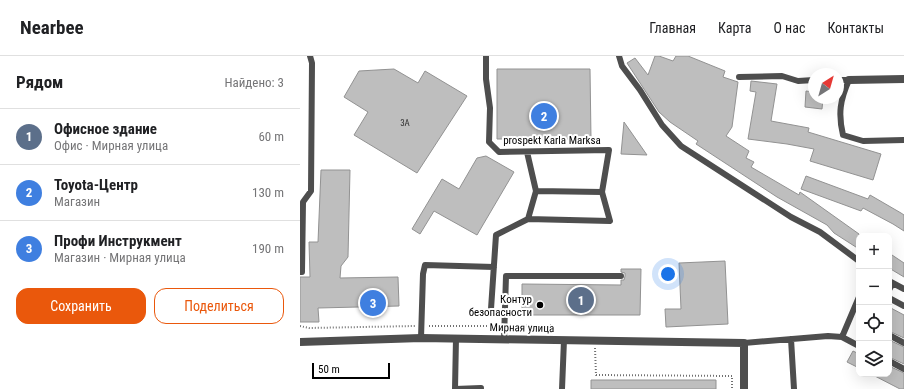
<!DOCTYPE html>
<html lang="ru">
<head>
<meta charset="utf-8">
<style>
  :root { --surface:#fff; --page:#f2f2f2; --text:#202124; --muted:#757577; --line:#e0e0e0; --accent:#ea580c }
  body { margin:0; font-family:"Roboto Condensed",sans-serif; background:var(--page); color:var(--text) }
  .controls { position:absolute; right:12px; bottom:12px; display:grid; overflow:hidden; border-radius:8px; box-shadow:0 4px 16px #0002 }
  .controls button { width:36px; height:36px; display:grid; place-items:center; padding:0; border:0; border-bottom:1px solid var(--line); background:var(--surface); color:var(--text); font:20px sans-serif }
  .compass { position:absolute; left:508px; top:12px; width:36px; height:36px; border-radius:50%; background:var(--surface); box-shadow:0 4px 16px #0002; rotate:37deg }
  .scale { position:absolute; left:12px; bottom:10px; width:78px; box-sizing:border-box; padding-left:4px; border:2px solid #000; border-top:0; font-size:11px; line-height:14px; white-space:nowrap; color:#000; -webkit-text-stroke:3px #fff; paint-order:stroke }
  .you { position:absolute; left:368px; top:218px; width:14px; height:14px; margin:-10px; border:3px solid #fff; border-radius:50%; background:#1a73e8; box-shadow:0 0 0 6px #1a73e833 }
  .badge { display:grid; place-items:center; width:26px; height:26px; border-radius:50%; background:var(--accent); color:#fff; font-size:13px; font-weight:700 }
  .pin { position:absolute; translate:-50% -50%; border:2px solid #fff; box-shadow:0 1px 4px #0006 }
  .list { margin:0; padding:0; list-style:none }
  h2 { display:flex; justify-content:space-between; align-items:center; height:52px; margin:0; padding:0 16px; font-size:17px }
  h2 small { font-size:13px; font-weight:400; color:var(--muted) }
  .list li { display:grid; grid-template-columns:26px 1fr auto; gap:12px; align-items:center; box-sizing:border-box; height:56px; padding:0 16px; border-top:1px solid var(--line) }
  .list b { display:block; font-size:15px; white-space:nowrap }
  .list p { margin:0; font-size:13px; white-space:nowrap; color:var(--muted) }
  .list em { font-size:13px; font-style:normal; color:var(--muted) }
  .actions { display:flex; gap:8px; padding:12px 16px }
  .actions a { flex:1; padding:9px 0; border:1px solid var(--accent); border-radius:12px; text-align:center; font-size:14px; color:var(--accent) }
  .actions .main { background:var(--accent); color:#fff }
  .icon { flex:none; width:22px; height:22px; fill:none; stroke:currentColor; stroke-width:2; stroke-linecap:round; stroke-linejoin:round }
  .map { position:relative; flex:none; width:604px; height:333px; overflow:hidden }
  header { display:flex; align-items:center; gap:24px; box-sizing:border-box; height:56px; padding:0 20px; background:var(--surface); border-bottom:1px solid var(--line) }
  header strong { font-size:19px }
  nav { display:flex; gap:22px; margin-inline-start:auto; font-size:14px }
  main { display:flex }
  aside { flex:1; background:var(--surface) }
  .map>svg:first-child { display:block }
  .building { fill:#bebebe; stroke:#929292 }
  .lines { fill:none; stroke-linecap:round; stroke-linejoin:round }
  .path { stroke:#707070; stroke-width:2; stroke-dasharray:1 2; stroke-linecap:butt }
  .service { stroke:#4e4e4e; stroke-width:6 }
  .minor { stroke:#4e4e4e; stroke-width:8 }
  .poi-dot { fill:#000; stroke:#fff; stroke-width:1.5 }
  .labels { text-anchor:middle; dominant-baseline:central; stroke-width:4; stroke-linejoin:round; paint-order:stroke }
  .number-label { font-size:9px; fill:#303030 }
  .street-label { font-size:11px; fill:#000; stroke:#fff }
  .poi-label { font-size:11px; fill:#000; stroke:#fff; text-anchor:end }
</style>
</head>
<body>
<header>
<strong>Nearbee</strong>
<nav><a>Главная</a><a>Карта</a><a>О нас</a><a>Контакты</a></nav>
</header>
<main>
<aside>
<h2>Рядом<small>Найдено: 3</small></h2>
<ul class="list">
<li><span class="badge" style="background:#5c6f8a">1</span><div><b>Офисное здание</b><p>Офис · Мирная улица</p></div><em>60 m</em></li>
<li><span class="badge" style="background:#3f7fe0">2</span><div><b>Toyota-Центр</b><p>Магазин</p></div><em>130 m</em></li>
<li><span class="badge" style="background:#3f7fe0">3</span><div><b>Профи Инструкмент</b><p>Магазин · Мирная улица</p></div><em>190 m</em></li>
</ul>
<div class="actions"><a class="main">Сохранить</a><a>Поделиться</a></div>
</aside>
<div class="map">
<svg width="604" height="333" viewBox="0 0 604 333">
  <rect width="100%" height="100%" fill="#fff"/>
  <path class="building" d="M 355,0 L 359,0 L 373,5 L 376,0 L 388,0 L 425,15 L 423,21 L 438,26 L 432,71 L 426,80 L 449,95 L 446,102 L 454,106 L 451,111 L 499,139 L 500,136 L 559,178 L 559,193 L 534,177 L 527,169 L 477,141 L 396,88 L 398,85 L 370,66 L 359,56 L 327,7 L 335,2 L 348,19 Z
    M 94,13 L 118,27 L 125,15 L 167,40 L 117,117 L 54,79 L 68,56 L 44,41 L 59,15 Z
    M 197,13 L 290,13 L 291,83 L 197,83 Z
    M 451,25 L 477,28 L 471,65 L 509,72 L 508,76 L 581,98 L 573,124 L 510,105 L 514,93 L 487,88 L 448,83 L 456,36 L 450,35 Z
    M 506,35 L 514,36 L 514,42 L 523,42 L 522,53 L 505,51 Z
    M 324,66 L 347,99 L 321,98 Z
    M 186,100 L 214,116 L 177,179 L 134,155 L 120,178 L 112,173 L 142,123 L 159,133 L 177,102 Z
    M 21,114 L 50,114 L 48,201 L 41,210 L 40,222 L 98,221 L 99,250 L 18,252 L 19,266 L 0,266 L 0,221 L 10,221 L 9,186 L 18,186 Z
    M 506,120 L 568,143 L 570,139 L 601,157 L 604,159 L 604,175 L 593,168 L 563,152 L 561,155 L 501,133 Z
    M 589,197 L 604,207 L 604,221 L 589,212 Z
    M 425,205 L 428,268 L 366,271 L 365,253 L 381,253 L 379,207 Z
    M 321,213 L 341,213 L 340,259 L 222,259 L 222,228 L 321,229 L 321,224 L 324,224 L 325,220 L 325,217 L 321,216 Z
    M 589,251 L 604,259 L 604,282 L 589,275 Z
    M 589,284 L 604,291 L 604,308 L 589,301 Z
    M 553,295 L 559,298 L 559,312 L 547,306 Z
    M 589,310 L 604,317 L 604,333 L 600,333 L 571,318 L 589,318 Z
    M 291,324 L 416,324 L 416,333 L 291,333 Z"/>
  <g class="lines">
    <path class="path" d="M 0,270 L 9,272 L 115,270
      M 129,270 L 197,270
      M 211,270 L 252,269 L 254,276
      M 295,292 L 296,319 L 432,320 L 432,333"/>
    <path class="service" d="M 186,0 L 186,23 L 190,52 L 189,86 L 199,96 L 309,94 L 302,136 L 310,165 L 228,163
      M 319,0 L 322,10 L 340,34 L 362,69 L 381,90 L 491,161 L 520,176 L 559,205
      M 439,21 L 482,20 L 498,25 L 514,24
      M 538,24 L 549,24 C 540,44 538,58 543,79 L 563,85 L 604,84
      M 236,135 L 302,136
      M 0,216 L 2,216 L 3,146 L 11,135 L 12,7 L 10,0
      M 589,225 L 604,233
      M 589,234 L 593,227
      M 589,242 L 604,250
      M 191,253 L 196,179 L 228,163 L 236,135 L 227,96
      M 589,279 L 604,287
      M 542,281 L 559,290
      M 121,282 L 123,218 L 125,209 L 194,211
      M 156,282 L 155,333 L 181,332
      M 204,283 L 206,220 L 321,220
      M 491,283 L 494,333
      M 444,287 L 528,280 L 542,281 L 559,241
      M 589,305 L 604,313
      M 262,333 L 264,284"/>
    <path class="minor" d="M 549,24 L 604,23
      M 0,286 L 121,282 L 444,287 L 444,333"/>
  </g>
  <circle class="poi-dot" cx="240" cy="249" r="4"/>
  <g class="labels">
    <g class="number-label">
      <text x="105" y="67">3А</text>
    </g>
    <g class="street-label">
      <text x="252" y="84">prospekt Karla Marksa</text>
      <text transform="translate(222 272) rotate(1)">Мирная улица</text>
    </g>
    <g class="poi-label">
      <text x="232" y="243">Контур<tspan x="232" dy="13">безопасности</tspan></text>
    </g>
  </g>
</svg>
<div class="controls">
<button>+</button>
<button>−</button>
<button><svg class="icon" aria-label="locate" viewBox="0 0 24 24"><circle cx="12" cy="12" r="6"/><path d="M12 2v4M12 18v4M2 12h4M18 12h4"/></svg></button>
<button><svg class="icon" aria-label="layers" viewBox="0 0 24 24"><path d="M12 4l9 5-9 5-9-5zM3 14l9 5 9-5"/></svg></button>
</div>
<svg class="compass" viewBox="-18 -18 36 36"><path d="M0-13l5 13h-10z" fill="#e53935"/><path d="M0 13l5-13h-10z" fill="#757577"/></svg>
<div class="scale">50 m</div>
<div class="you"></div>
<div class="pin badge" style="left:281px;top:244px;background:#5c6f8a">1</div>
<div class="pin badge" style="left:244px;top:60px;background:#3f7fe0">2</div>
<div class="pin badge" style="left:73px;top:247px;background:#3f7fe0">3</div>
</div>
</main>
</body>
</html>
